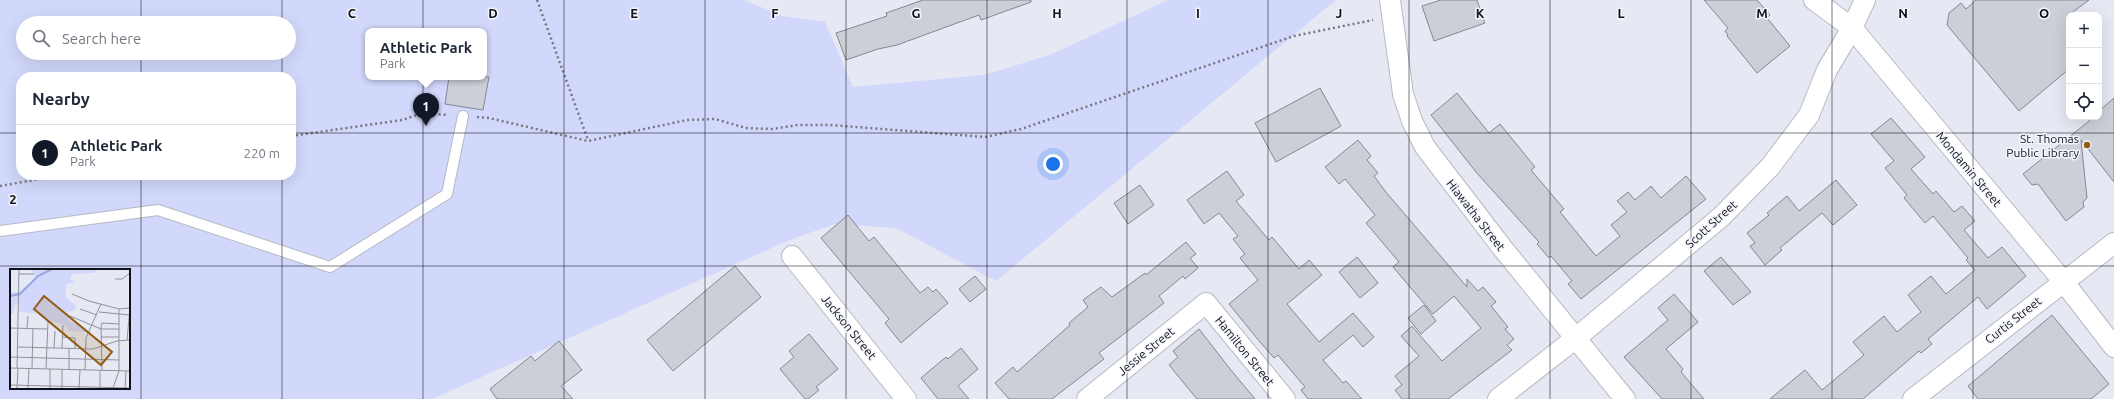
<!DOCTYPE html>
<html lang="en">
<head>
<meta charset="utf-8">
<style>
  :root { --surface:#fff; --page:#f6f6f7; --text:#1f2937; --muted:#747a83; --line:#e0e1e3; --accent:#111827 }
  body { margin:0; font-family:Ubuntu,sans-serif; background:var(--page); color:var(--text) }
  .controls { position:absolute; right:12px; top:12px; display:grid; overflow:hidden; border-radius:8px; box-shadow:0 4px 16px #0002 }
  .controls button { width:36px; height:36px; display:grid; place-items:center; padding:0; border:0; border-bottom:1px solid var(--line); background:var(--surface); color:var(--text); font:20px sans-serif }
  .you { position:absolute; left:1053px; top:164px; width:14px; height:14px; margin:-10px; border:3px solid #fff; border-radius:50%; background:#1a73e8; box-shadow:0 0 0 6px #1a73e833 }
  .badge { display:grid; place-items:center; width:26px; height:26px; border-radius:50%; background:var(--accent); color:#fff; font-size:13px; font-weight:700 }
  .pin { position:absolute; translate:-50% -33px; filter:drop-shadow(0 1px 2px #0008) }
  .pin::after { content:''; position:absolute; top:21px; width:14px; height:12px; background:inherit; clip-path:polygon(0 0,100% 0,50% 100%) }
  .popup { position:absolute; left:365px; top:28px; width:122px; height:52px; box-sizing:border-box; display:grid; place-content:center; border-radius:8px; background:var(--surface); filter:drop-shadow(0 1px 3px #0005); font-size:13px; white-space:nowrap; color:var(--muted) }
  .popup b { font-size:15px; color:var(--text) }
  .popup::after { content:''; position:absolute; left:50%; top:100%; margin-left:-8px; border:8px solid transparent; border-top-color:var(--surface) }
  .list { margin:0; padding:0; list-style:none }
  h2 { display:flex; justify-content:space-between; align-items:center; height:52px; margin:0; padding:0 16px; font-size:17px }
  h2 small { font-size:13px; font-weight:400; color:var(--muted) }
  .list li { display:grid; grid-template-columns:26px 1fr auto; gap:12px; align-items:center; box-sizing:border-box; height:56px; padding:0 16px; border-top:1px solid var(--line) }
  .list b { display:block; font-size:15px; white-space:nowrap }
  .list p { margin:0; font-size:13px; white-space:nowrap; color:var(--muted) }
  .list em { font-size:13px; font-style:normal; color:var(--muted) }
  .icon { flex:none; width:22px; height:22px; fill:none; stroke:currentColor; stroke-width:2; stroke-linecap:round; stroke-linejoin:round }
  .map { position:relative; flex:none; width:2114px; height:399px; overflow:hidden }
  .search { position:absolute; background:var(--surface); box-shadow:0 4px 16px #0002; left:16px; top:16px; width:280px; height:44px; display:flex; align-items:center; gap:10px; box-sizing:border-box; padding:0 14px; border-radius:22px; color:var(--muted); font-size:15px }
  .panel { position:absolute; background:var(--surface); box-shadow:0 4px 16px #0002; left:16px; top:72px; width:280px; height:108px; border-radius:16px }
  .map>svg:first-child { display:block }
  .green { fill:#d1d8fb; fill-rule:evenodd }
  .building { fill:#ccced8; stroke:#858791 }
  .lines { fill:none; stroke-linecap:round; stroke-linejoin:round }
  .service-casing { stroke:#b8bac4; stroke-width:12 }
  .minor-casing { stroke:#b8bac4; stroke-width:22 }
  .path { stroke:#76777e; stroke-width:2.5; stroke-dasharray:2 3; stroke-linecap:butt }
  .service { stroke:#fff; stroke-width:10 }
  .minor { stroke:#fff; stroke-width:20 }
  .grid { fill:none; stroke:#111215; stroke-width:1; stroke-opacity:0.55 }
  .poi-dot { fill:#935c14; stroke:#f3f5fe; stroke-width:1.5 }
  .labels { text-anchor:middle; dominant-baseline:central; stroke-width:3; stroke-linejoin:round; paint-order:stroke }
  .poi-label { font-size:12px; fill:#111215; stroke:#f3f5fe; text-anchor:end }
  .street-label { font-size:12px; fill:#111215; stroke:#f3f5fe }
  .inset-river { fill:none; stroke:#99a4e7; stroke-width:2 }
  .inset-road { fill:none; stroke:#91929a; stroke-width:1 }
  .view { fill:#935c14; fill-opacity:0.15; stroke:#935c14; stroke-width:2 }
  .inset-edge { fill:none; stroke:#111215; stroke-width:2 }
  .grid-label { font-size:13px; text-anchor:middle; font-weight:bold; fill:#111215; stroke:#f3f5fe; stroke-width:3; stroke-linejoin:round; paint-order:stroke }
</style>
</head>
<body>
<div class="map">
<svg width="2114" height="399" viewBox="0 0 2114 399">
  <rect width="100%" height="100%" fill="#e6e8f3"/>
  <path class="green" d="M 0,0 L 744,0 L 783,16 L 825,22 L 853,87 L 984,75 L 1050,55 L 1168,0 L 1336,0 L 996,281 L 896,228 L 835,224 L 792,239 L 432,399 L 0,399 ZM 23,23 L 289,23 L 289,53 L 23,53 ZM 368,31 L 484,31 L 484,77 L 368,77 ZM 21,77 L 291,77 L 291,175 L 21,175 ZM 11,270 L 129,270 L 129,388 L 11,388 Z"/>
  <path class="building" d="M 923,0 L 1031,0 L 1031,2 L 981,20 L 979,15 L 897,45 L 878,49 L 846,60 L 836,33 L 887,16 L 886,13 Z
    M 1441,0 L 1477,0 L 1485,23 L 1434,41 L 1422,6 Z
    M 1704,0 L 1757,0 L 1770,15 L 1767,18 L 1790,46 L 1757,73 L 1727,36 L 1728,35 L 1725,31 L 1728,28 Z
    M 1976,0 L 2089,0 L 2069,15 L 2069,69 L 2019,111 L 1947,25 L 1949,13 L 1961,3 L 1966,9 Z
    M 449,77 L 489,77 L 483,110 L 445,104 Z
    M 1320,88 L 1341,126 L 1276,162 L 1255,123 Z
    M 1457,93 L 1489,133 L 1500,124 L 1535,167 L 1531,170 L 1564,209 L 1560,212 L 1596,256 L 1620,236 L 1611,225 L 1627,212 L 1617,201 L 1628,192 L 1635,200 L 1651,186 L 1661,198 L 1686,176 L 1706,199 L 1581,299 L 1568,284 L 1572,281 L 1551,256 L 1549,258 L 1537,244 L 1539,242 L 1476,172 L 1431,115 Z
    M 2114,98 L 2114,182 L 2081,140 L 2087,198 L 2083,202 L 2084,207 L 2066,221 L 2038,184 L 2032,185 L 2023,174 L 2088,122 L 2092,117 L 2099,117 L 2099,111 Z
    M 1891,118 L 1925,157 L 1911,169 L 1933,194 L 1936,191 L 1954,212 L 1962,206 L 1975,221 L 1964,230 L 1988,258 L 2002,247 L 2026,276 L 1987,309 L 1978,297 L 1928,339 L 1932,344 L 1921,353 L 1919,351 L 1863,399 L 1770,399 L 1805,370 L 1822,390 L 1864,355 L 1853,342 L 1884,316 L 1897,332 L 1921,312 L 1908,295 L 1931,276 L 1946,294 L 1975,270 L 1966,260 L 1968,258 L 1933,216 L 1925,223 L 1904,198 L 1907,195 L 1885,168 L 1894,161 L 1871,134 Z
    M 1358,140 L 1371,156 L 1367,160 L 1378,173 L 1374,176 L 1385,191 L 1467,287 L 1467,279 L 1478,291 L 1483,287 L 1496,302 L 1491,306 L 1508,327 L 1505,329 L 1514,339 L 1507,345 L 1512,350 L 1448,399 L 1402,399 L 1395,390 L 1402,385 L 1395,376 L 1419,356 L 1401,336 L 1412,326 L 1442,361 L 1481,328 L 1454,296 L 1433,314 L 1393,267 L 1399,262 L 1366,223 L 1375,215 L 1345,179 L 1339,184 L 1325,167 Z
    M 1227,171 L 1244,195 L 1236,201 L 1269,240 L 1272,237 L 1299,269 L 1309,260 L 1322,275 L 1287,304 L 1319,342 L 1353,313 L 1374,337 L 1363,347 L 1353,335 L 1323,360 L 1343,383 L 1346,381 L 1362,399 L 1308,399 L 1301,390 L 1305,387 L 1278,355 L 1274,358 L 1260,342 L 1229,304 L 1258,280 L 1240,258 L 1245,254 L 1233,239 L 1238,236 L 1219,213 L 1204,224 L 1187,200 Z
    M 1836,180 L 1857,205 L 1833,225 L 1822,213 L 1780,248 L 1782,250 L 1765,265 L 1750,246 L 1755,243 L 1747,233 L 1769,215 L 1767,213 L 1787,196 L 1799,211 Z
    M 1140,185 L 1154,205 L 1128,224 L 1114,203 Z
    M 848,215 L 869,241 L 874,237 L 920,293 L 928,287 L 933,292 L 936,289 L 948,303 L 901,343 L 885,323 L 889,319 L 821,238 Z
    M 1186,242 L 1196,254 L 1190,258 L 1198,268 L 1185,279 L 1183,276 L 1159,296 L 1164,303 L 1099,353 L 1104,359 L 1052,399 L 1009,399 L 995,383 L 1013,367 L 1017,372 L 1070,325 L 1069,323 L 1088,307 L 1083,300 L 1101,287 L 1112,297 L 1145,273 L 1146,275 Z
    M 1357,257 L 1378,283 L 1360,298 L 1339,272 Z
    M 1721,257 L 1751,292 L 1733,305 L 1704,271 Z
    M 735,266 L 761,297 L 673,371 L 647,340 Z
    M 975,276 L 986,289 L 970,302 L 959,289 Z
    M 1674,294 L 1698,322 L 1666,349 L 1683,369 L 1681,372 L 1704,399 L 1662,399 L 1624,357 L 1668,320 L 1658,308 Z
    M 1424,305 L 1436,321 L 1421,334 L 1408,318 Z
    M 2052,315 L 2109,384 L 2091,399 L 1978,399 L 1968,386 Z
    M 1199,329 L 1230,369 L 1255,399 L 1197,399 L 1169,365 L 1178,357 L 1173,351 Z
    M 809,334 L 838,369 L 816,387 L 819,390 L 808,399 L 805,399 L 780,369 L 794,357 L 789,351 Z
    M 559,341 L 582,370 L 561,386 L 573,399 L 497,399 L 490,389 L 531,356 L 535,361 Z
    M 961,348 L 978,369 L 958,386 L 969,399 L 938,399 L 921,378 L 946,357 L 948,359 Z"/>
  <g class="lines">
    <g class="service-casing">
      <path id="service" d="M 0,231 L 158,210 L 330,267 L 447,194 L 463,116"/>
    </g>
    <g class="minor-casing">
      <path id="minor" d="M 1390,0 L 1403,94 L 1412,121 L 1425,147 L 1504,250 L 1625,399
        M 1814,0 L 1852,28 L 2063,281 L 2114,347
        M 792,256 L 906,399
        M 1087,399 L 1206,303 L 1285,399
        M 1498,399 L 1576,338 L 1721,217 L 1770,167 L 1809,115 L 1827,70 L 1852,28 L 1865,0
        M 1913,399 L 2114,243"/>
    </g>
    <path class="path" d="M 537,0 L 588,140
      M 477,117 L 489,118 L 588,141 L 687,120 L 715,119 L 746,128 L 772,129 L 798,125 L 830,125 L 985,137 L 1021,129 L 1294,36 L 1373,20
      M 291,136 L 402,120 L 423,113 L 448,115
      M 0,186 L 62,175"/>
    <use href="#service" class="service"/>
    <use href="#minor" class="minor"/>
  </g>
  <path class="grid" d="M 141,0 L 141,23M 282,0 L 282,23M 423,0 L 423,399M 564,0 L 564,399M 705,0 L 705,399M 846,0 L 846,399M 987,0 L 987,399M 1127,0 L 1127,399M 1268,0 L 1268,399M 1409,0 L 1409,399M 1550,0 L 1550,399M 1691,0 L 1691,399M 1832,0 L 1832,399M 1973,0 L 1973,399M 141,53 L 141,77M 282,53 L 282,77M 0,133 L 21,133M 291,133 L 2114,133M 141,175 L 141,399M 282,175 L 282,399M 0,266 L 2114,266"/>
  <circle class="poi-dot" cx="2087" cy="145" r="4"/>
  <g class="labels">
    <g class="poi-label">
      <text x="2079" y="138">St. Thomas<tspan x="2079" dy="14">Public Library</tspan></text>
    </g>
    <g class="street-label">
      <text transform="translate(1969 169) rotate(50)">Mondamin Street</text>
      <text transform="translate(1476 215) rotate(52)">Hiawatha Street</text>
      <text transform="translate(1711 224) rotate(-42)">Scott Street</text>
      <text transform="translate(2013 320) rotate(-38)">Curtis Street</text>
      <text transform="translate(849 327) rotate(51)">Jackson Street</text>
      <text transform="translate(1146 351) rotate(-39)">Jessie Street</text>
      <text transform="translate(1245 351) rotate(51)">Hamilton Street</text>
    </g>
  </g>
  <g transform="translate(10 269)">
    <rect width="120" height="120" fill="#e6e8f3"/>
    <path d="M 21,0 L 91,0 L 83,4 L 62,5 L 60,10 L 66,13 L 56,15 L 56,29 L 65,36 L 66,41 L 58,43 L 59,52 L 77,60 L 77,63 L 59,62 L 55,56 L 37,51 L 27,44 L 9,43 L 9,36 L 5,36 L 4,44 L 0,45 L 0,23 L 8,23 L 21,13 L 25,8 Z" fill="#d1d8fb"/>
    <path class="inset-river" d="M 0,27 L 10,25 L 28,7 L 42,0"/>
    <path class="inset-road" d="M 9,5 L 24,5M 105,10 L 112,10 L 120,4M 62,25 L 79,32 L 109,40 L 120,39M 70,40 L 87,46M 89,43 L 120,46M 60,47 L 91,60 L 109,60M 0,59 L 37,60M 17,60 L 18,47M 52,68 L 65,69 L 65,79M 91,68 L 109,68M 117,71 L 120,39M 8,78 L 83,80 L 107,72 L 120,71M 44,79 L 45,62M 52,79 L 53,56M 0,88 L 109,91M 0,99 L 120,102M 7,99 L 9,0M 22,99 L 23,60M 36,100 L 38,53M 59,101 L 59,79M 75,101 L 76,69 L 91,35M 92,102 L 91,58 L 92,54 L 109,55M 0,116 L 120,119M 103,119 L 109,102 L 109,40M 7,120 L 8,99M 18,120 L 19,99M 40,120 L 40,100M 52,120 L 52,100M 69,120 L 70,101M 90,120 L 90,102M 115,120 L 116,102"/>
    <path class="view" d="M 34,27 L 102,83 L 91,96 L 24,40 Z"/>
    <rect width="120" height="120" class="inset-edge"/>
  </g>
  <g class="grid-label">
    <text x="352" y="18">C</text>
    <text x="493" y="18">D</text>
    <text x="634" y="18">E</text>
    <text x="775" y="18">F</text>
    <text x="916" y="18">G</text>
    <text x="1057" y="18">H</text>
    <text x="1198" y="18">I</text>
    <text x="1339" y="18">J</text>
    <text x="1480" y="18">K</text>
    <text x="1621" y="18">L</text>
    <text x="1762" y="18">M</text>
    <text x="1903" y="18">N</text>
    <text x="2044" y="18">O</text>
    <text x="13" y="204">2</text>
  </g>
</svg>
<div class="controls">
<button>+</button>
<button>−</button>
<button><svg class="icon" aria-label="locate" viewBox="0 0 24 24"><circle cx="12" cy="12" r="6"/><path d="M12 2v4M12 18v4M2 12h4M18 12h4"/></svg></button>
</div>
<div class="you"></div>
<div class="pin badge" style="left:426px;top:126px">1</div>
<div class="popup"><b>Athletic Park</b>Park</div>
<div class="search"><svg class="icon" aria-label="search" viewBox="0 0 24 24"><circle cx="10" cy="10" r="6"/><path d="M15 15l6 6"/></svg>Search here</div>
<section class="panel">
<h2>Nearby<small></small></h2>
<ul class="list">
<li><span class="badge">1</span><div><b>Athletic Park</b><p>Park</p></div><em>220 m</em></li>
</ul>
</section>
</div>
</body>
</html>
